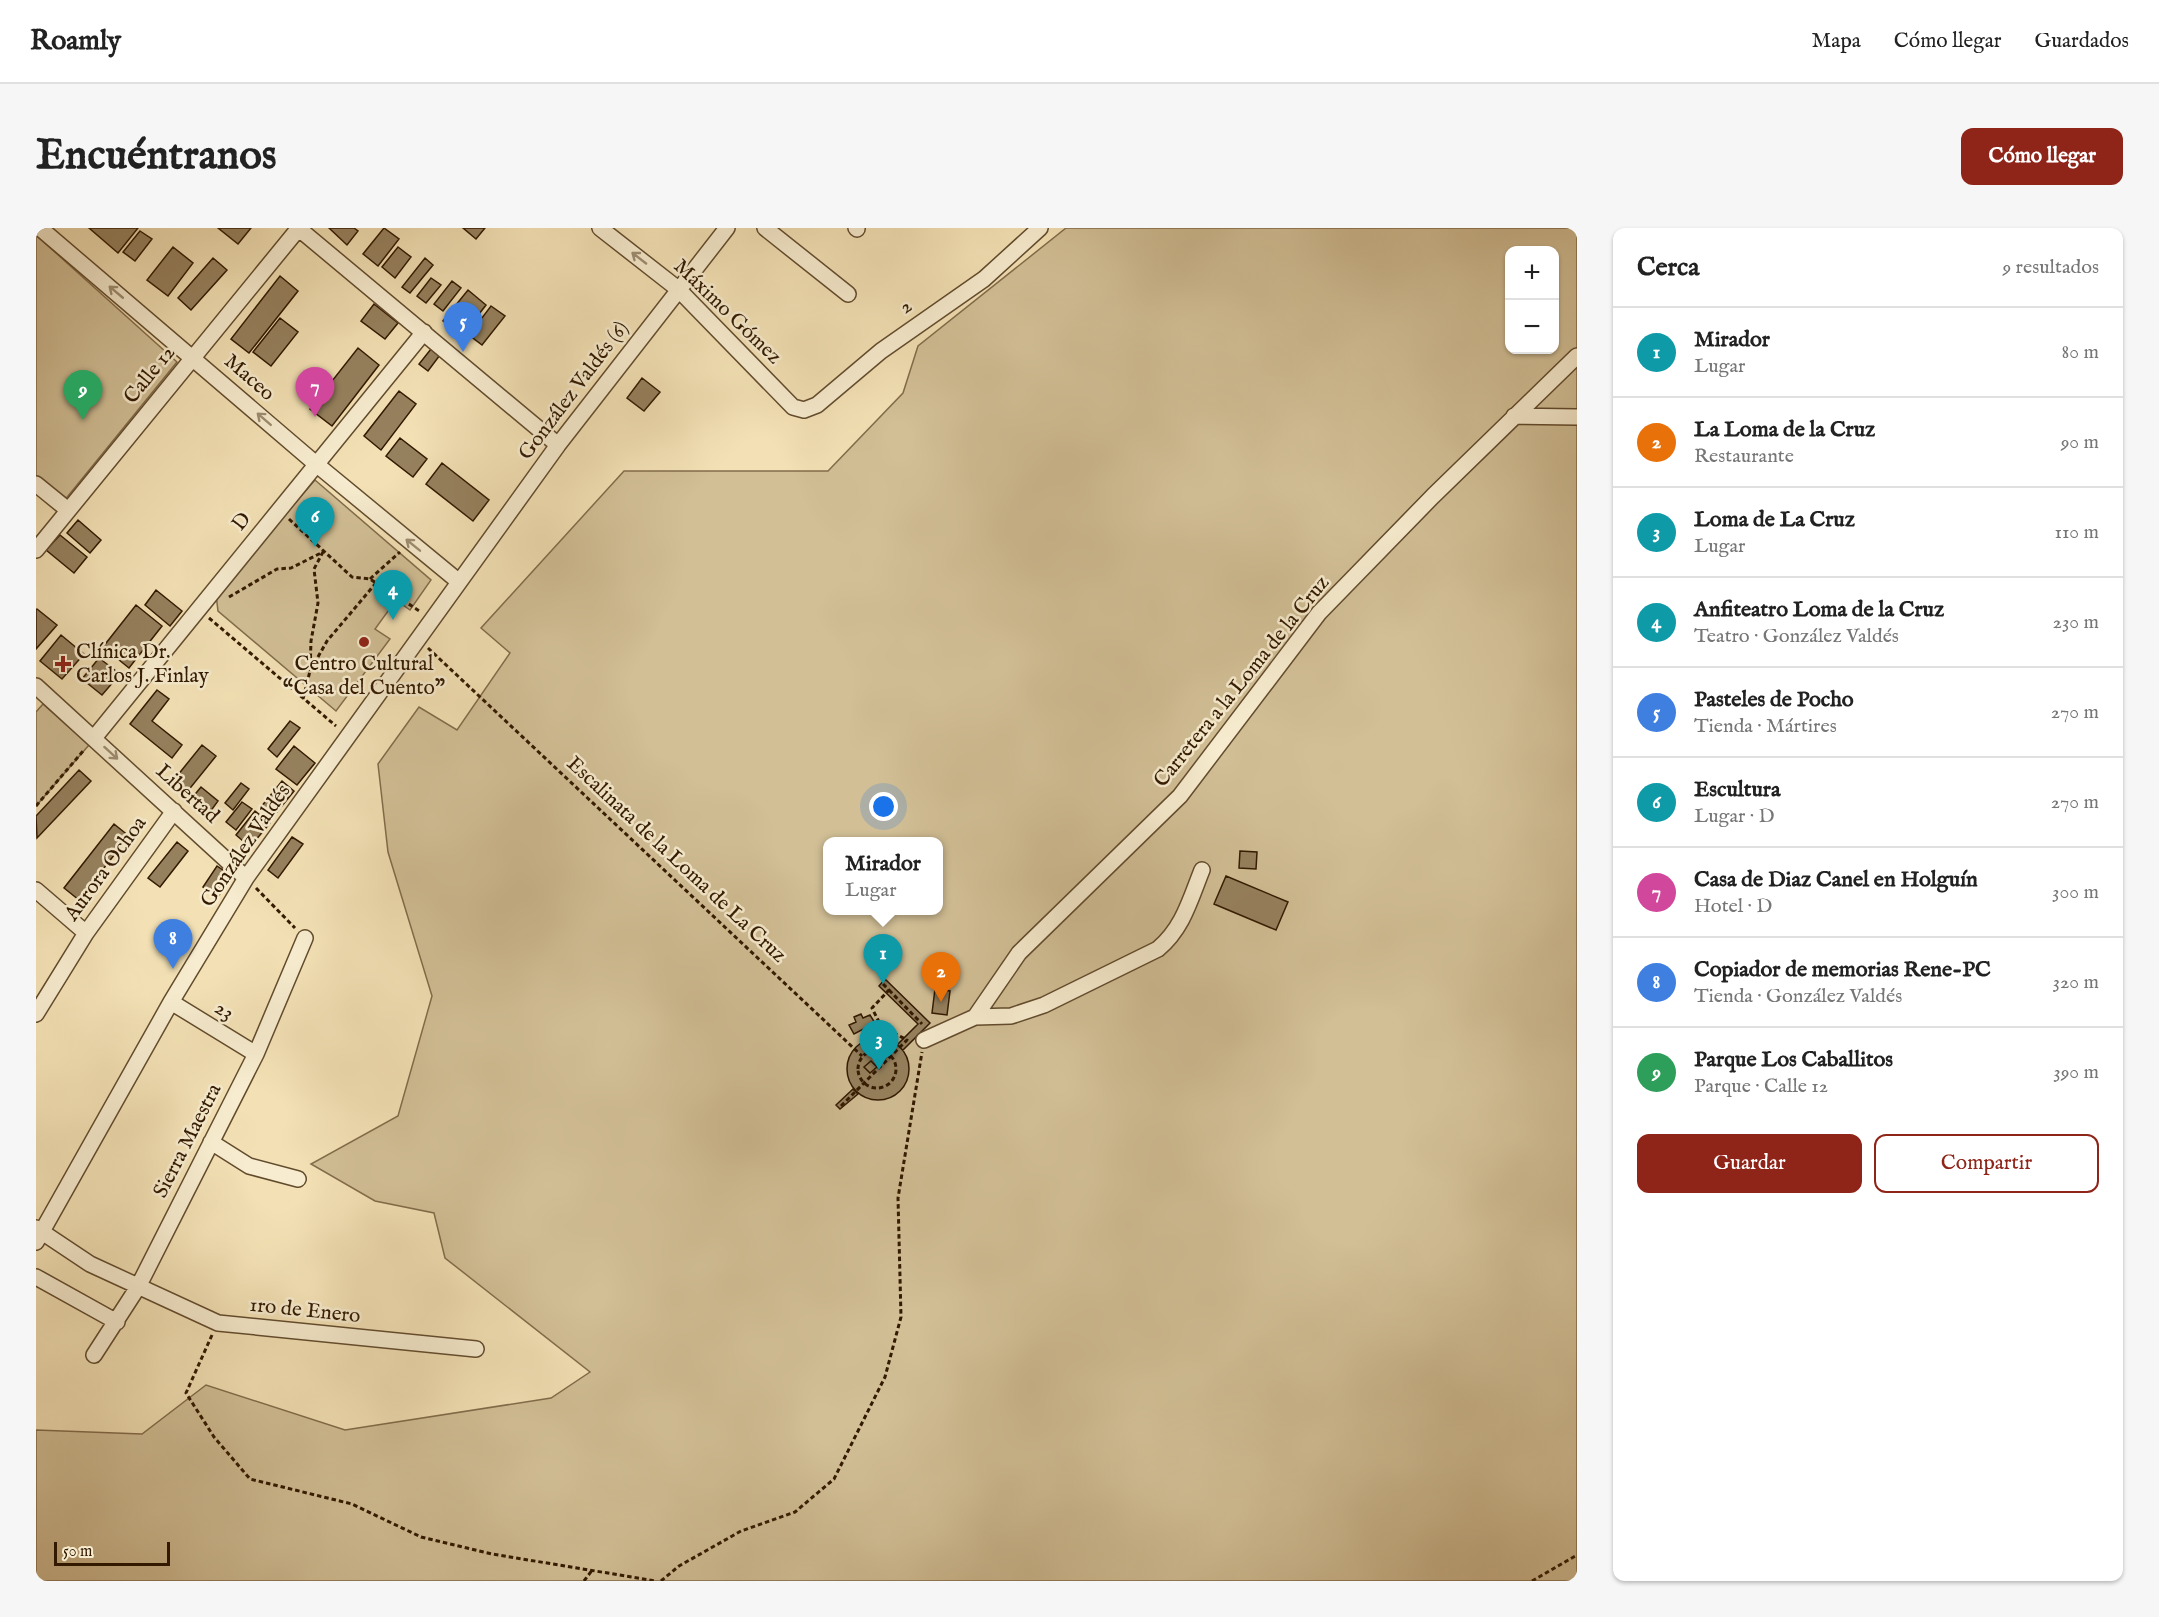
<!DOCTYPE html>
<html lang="es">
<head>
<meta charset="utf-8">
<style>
  :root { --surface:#fff; --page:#f6f6f6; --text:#222; --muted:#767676; --line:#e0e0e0; --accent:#8f2418 }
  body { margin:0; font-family:"IM FELL English",serif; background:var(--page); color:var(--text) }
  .controls { position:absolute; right:18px; top:18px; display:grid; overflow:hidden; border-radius:12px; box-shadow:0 2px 4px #0004 }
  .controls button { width:54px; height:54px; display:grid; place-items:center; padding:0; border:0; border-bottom:2px solid var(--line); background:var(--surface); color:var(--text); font:30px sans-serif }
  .scale { position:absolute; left:18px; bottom:15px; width:116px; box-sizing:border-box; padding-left:6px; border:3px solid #321900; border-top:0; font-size:16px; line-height:21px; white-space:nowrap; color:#321900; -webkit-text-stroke:4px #f7eccf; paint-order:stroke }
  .you { position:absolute; left:848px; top:579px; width:21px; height:21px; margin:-15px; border:4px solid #fff; border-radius:50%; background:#1a73e8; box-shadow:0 0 0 9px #1a73e833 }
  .badge { display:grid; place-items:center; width:39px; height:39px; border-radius:50%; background:var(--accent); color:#fff; font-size:20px; font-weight:700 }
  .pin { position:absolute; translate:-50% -50px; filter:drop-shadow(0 2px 3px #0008) }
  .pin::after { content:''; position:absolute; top:32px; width:21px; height:18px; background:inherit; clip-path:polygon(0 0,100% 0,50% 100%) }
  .popup { position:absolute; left:787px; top:609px; width:120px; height:78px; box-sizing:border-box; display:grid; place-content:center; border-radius:12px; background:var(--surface); filter:drop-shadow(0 2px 4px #0005); font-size:20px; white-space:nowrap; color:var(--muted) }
  .popup b { font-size:22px; color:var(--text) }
  .popup::after { content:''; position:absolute; left:50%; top:100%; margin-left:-12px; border:12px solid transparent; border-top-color:var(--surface) }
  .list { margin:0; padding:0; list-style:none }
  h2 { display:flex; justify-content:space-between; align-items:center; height:78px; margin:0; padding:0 24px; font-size:26px }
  h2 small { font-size:20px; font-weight:400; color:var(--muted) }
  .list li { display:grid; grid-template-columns:39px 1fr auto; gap:18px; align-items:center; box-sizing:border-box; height:90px; padding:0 24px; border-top:2px solid var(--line) }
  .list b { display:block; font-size:22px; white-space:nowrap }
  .list p { margin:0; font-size:20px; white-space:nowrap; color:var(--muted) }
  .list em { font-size:20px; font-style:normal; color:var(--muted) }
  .actions { display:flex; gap:12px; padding:18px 24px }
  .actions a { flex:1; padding:14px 0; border:2px solid var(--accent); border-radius:12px; text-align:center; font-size:21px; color:var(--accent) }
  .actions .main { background:var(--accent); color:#fff }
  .map { position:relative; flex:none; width:1541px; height:1353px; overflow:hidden; border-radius:12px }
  header { display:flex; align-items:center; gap:36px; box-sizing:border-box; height:84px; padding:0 30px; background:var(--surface); border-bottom:2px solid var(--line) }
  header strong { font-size:28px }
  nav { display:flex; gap:33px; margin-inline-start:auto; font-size:21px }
  .intro { display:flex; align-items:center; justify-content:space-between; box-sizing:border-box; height:144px; padding:0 36px }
  h1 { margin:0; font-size:42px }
  .button { padding:15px 27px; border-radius:12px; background:var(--accent); color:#fff; font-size:21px; font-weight:700 }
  main { display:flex; gap:36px; padding:0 36px }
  aside { flex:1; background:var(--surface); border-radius:12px; box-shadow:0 2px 4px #0004 }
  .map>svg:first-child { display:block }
  .green { fill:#d2bf96; stroke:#826c4b; stroke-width:1.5; fill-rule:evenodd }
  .building { fill:#96815e; stroke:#321900; stroke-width:1.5 }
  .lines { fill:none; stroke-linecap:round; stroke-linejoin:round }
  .minor-casing { stroke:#624b2d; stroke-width:18 }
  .path { stroke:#321900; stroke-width:3; stroke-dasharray:4.5 3; stroke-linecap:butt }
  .minor { stroke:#f7eccf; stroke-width:15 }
  .oneway { stroke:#9e8d72 }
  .poi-dot { fill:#8f2418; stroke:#f7eccf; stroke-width:2 }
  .labels { text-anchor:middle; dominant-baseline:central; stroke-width:5; stroke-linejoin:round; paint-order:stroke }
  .street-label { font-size:21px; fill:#321900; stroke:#f7eccf }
  .poi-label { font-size:21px; fill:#321900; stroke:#f7eccf; text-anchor:start }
</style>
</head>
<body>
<header>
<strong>Roamly</strong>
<nav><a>Mapa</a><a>Cómo llegar</a><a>Guardados</a></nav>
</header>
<div class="intro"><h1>Encuéntranos</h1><a class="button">Cómo llegar</a></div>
<main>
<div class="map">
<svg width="1541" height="1353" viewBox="0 0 1541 1353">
  <rect width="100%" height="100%" fill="#f3e1b5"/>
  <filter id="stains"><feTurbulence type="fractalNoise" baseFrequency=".00333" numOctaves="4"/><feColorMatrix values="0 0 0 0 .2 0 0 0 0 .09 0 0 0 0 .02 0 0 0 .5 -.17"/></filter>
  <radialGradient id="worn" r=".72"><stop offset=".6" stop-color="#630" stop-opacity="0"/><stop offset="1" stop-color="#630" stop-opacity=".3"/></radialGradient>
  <path class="green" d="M 1030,0 L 1541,0 L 1541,1353 L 0,1353 L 0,1202 L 106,1206 L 170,1157 L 309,1202 L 515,1170 L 554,1144 L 409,1030 L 398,985 L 339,973 L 275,936 L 362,888 L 396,768 L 352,624 L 342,536 L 383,479 L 421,502 L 474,425 L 445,400 L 588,243 L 792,243 L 867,165 L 882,118 ZM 1474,22 L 1518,22 L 1518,122 L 1474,122 ZM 792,614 L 902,614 L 902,682 L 792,682 Z
    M 0,7 L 141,134 L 28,273 L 0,250 Z
    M 279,252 L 395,352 L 374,382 L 360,372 L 339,401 L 354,411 L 300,483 L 182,383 L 180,366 Z
    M 7,476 L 53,517 L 0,578 L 0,484 Z"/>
  <path class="building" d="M 53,0 L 102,0 L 82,25 Z
    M 182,0 L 215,0 L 202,16 Z
    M 293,0 L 318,0 L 322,3 L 311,17 Z
    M 348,0 L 363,11 L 342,38 L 327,26 Z
    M 427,0 L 449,0 L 440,11 Z
    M 104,3 L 116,11 L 99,33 L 87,24 Z
    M 137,19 L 157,35 L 132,68 L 111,52 Z
    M 362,19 L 375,29 L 359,50 L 346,39 Z
    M 177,30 L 191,42 L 155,82 L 142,70 Z
    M 389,30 L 397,37 L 374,65 L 366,59 Z
    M 244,48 L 262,63 L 213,125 L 195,111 Z
    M 395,50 L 405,57 L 390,75 L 381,68 Z
    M 416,53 L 425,60 L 407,83 L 398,76 Z
    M 432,62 L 450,77 L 426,108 L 407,93 Z
    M 338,76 L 362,95 L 349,111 L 325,93 Z
    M 455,78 L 469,88 L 446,117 L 433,107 Z
    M 244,90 L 262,104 L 235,138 L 217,124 Z
    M 322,120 L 343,137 L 296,198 L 274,181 Z
    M 395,121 L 404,127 L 392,143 L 383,136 Z
    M 606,150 L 624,164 L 608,183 L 591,170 Z
    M 363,163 L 380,176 L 345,222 L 328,208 Z
    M 364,210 L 391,231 L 377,249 L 350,228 Z
    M 406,235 L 453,272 L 437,293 L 390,256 Z
    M 42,292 L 65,312 L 54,325 L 31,305 Z
    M 24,307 L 51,329 L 38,345 L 10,322 Z
    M 120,362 L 146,383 L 134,398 L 109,377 Z
    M 100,377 L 126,398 L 93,440 L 67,419 Z
    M 1,381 L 21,397 L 0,421 L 0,382 Z
    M 25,407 L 48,426 L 26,451 L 4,433 Z
    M 63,430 L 84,446 L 66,467 L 46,451 Z
    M 121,462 L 133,471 L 116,493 L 146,517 L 136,530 L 94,496 Z
    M 254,493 L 264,500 L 241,529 L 232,521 Z
    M 166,517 L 180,528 L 151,564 L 137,553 Z
    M 258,518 L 279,535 L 261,557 L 240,541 Z
    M 43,542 L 55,553 L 1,610 L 0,588 Z
    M 246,553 L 258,563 L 237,589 L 225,579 Z
    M 205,555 L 213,561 L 197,582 L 189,575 Z
    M 165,559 L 182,573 L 174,584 L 156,570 Z
    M 206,574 L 216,581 L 200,602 L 190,594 Z
    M 219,583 L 234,595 L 214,619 L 200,607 Z
    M 78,596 L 93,608 L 43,672 L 28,660 Z
    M 256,609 L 267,616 L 242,650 L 232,642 Z
    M 141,614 L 152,623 L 124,659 L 112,650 Z
    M 1204,623 L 1221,624 L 1220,641 L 1203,640 Z
    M 181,638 L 196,648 L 182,669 L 167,659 Z
    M 1190,648 L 1252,674 L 1240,702 L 1178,676 Z
    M 849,751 L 894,795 L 867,822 L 861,817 L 882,796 L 843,758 Z
    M 899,761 L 914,763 L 911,787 L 896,785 Z
    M 825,786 L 827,790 L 834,787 L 839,795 L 818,806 L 813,797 L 820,794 L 818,789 Z
    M811 841a31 31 0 1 1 62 0a31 31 0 1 1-62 0Z
    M 835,833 L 841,839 L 834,845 L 828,839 Z
    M 817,861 L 822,866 L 804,881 L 800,877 Z"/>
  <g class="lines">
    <g class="minor-casing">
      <path id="minor" d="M 4,0 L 280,236 L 422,353
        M 262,0 L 522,217
        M 564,0 L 642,61 L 757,179 L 768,182 L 781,177 L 845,123 L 948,51 L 1004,0
        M 729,0 L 812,66
        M 820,0 L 821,1
        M 1478,188 L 1541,189
        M 0,256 L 32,282
        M 0,322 L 263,0
        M 0,458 L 210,650
        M 58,510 L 388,104
        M 0,662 L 50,705
        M 135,774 L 220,826
        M 0,786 L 50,705 L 138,583
        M 939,789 L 983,725 L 1144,568 L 1283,385 L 1397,268 L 1541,128
        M 888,812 L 939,789 L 975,788 L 1008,777 L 1122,721 C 1147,700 1154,672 1166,642
        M 175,914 L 213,938 L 262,951
        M 0,1000 L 54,1036 L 182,1095 L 440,1121
        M 0,1014 L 135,774 L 210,650 L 522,217 L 691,0
        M 0,1049 L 81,1094
        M 58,1127 L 102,1059 L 220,826 L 269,710"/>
    </g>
    <path class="path" d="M 253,291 L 316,349 L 334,351 L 385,384
      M 334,351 L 364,324
      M 193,369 L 241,341 L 255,340 L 287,324 L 278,341 L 282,375 L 275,413 L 274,443
      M 173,390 L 300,498
      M 392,420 L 826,828
      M 267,471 L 274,443 L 291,413 L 340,355
      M 0,578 L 48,522
      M 220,660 L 259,700
      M 847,756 L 853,762 L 836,780 L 845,798 L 871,812
      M 853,762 L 886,796
      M822 841a19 19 0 1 1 38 0a19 19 0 1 1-38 0Z
      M 805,878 L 871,812 L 874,815
      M 176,1107 L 150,1165 L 178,1209 L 214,1251 L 316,1276 L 385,1309 L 456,1326 L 620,1353
      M 548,1353 L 557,1341
      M 625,1353 L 643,1338 L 705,1303 L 759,1284 L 798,1251 L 849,1149 L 865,1089 L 862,970 L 886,824
      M 1496,1353 L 1541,1327"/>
    <use href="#minor" class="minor"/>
  </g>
  <defs><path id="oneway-shaft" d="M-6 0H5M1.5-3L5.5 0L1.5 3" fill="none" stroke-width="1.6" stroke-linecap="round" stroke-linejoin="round" transform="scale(1.5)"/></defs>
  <g class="oneway">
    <use href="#oneway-shaft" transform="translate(603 30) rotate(-142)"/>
    <use href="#oneway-shaft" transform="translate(80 64) rotate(-140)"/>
    <use href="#oneway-shaft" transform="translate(228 191) rotate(-139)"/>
    <use href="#oneway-shaft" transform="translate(377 317) rotate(-141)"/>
    <use href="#oneway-shaft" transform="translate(75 525) rotate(42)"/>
  </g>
  <g class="poi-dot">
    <circle cx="328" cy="414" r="6"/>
    <path d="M24 427h6v6h6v6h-6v6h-6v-6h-6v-6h6z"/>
  </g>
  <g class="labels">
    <g class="street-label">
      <text transform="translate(870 79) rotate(-35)">2</text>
      <text transform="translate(691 84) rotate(44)">Máximo Gómez</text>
      <text transform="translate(114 147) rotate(-51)">Calle 12</text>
      <text transform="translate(213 150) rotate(41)">Maceo</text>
      <text transform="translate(538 163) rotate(-53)">González Valdés (6)</text>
      <text transform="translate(206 294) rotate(-51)">D</text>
      <text transform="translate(1206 454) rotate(-51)">Carretera a la Loma de la Cruz</text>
      <text transform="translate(151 566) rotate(42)">Libertad</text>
      <text transform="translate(210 618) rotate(-56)">González Valdés</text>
      <text transform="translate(640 632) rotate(43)">Escalinata de la Loma de La Cruz</text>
      <text transform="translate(70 641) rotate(-54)">Aurora Ochoa</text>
      <text transform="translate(188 783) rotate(32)">23</text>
      <text transform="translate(152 913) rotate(-63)">Sierra Maestra</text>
      <text transform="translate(269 1083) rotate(6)">1ro de Enero</text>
    </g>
    <g class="poi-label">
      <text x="40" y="424">Clínica Dr.<tspan x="40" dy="24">Carlos J. Finlay</tspan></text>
      <text x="328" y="436" text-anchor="middle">Centro Cultural<tspan x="328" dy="24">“Casa del Cuento”</tspan></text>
    </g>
  </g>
  <rect width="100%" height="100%" filter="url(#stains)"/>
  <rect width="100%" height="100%" fill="url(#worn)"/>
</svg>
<div class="controls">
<button>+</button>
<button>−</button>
</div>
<div class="scale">50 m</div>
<div class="you"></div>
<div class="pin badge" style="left:847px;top:756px;background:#0f9aa8">1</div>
<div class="popup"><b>Mirador</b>Lugar</div>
<div class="pin badge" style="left:905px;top:774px;background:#e8710a">2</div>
<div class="pin badge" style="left:843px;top:842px;background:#0f9aa8">3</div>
<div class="pin badge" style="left:357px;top:392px;background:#0f9aa8">4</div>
<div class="pin badge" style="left:427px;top:124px;background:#3f7fe0">5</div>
<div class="pin badge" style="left:279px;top:319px;background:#0f9aa8">6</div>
<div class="pin badge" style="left:279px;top:189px;background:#d1479c">7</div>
<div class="pin badge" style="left:137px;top:741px;background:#3f7fe0">8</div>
<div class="pin badge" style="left:47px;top:192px;background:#2e9e5b">9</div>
</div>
<aside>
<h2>Cerca<small>9 resultados</small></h2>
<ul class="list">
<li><span class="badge" style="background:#0f9aa8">1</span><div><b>Mirador</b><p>Lugar</p></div><em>80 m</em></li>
<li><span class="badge" style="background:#e8710a">2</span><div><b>La Loma de la Cruz</b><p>Restaurante</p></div><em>90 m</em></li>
<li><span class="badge" style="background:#0f9aa8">3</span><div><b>Loma de La Cruz</b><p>Lugar</p></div><em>110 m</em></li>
<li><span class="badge" style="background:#0f9aa8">4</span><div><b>Anfiteatro Loma de la Cruz</b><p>Teatro · González Valdés</p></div><em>230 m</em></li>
<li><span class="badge" style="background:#3f7fe0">5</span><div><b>Pasteles de Pocho</b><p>Tienda · Mártires</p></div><em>270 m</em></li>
<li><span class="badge" style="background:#0f9aa8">6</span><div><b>Escultura</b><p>Lugar · D</p></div><em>270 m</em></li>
<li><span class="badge" style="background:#d1479c">7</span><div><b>Casa de Diaz Canel en Holguín</b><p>Hotel · D</p></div><em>300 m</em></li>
<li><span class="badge" style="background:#3f7fe0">8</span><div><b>Copiador de memorias Rene-PC</b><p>Tienda · González Valdés</p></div><em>320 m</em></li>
<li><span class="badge" style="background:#2e9e5b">9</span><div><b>Parque Los Caballitos</b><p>Parque · Calle 12</p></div><em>390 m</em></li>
</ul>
<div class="actions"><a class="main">Guardar</a><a>Compartir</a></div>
</aside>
</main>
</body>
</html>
